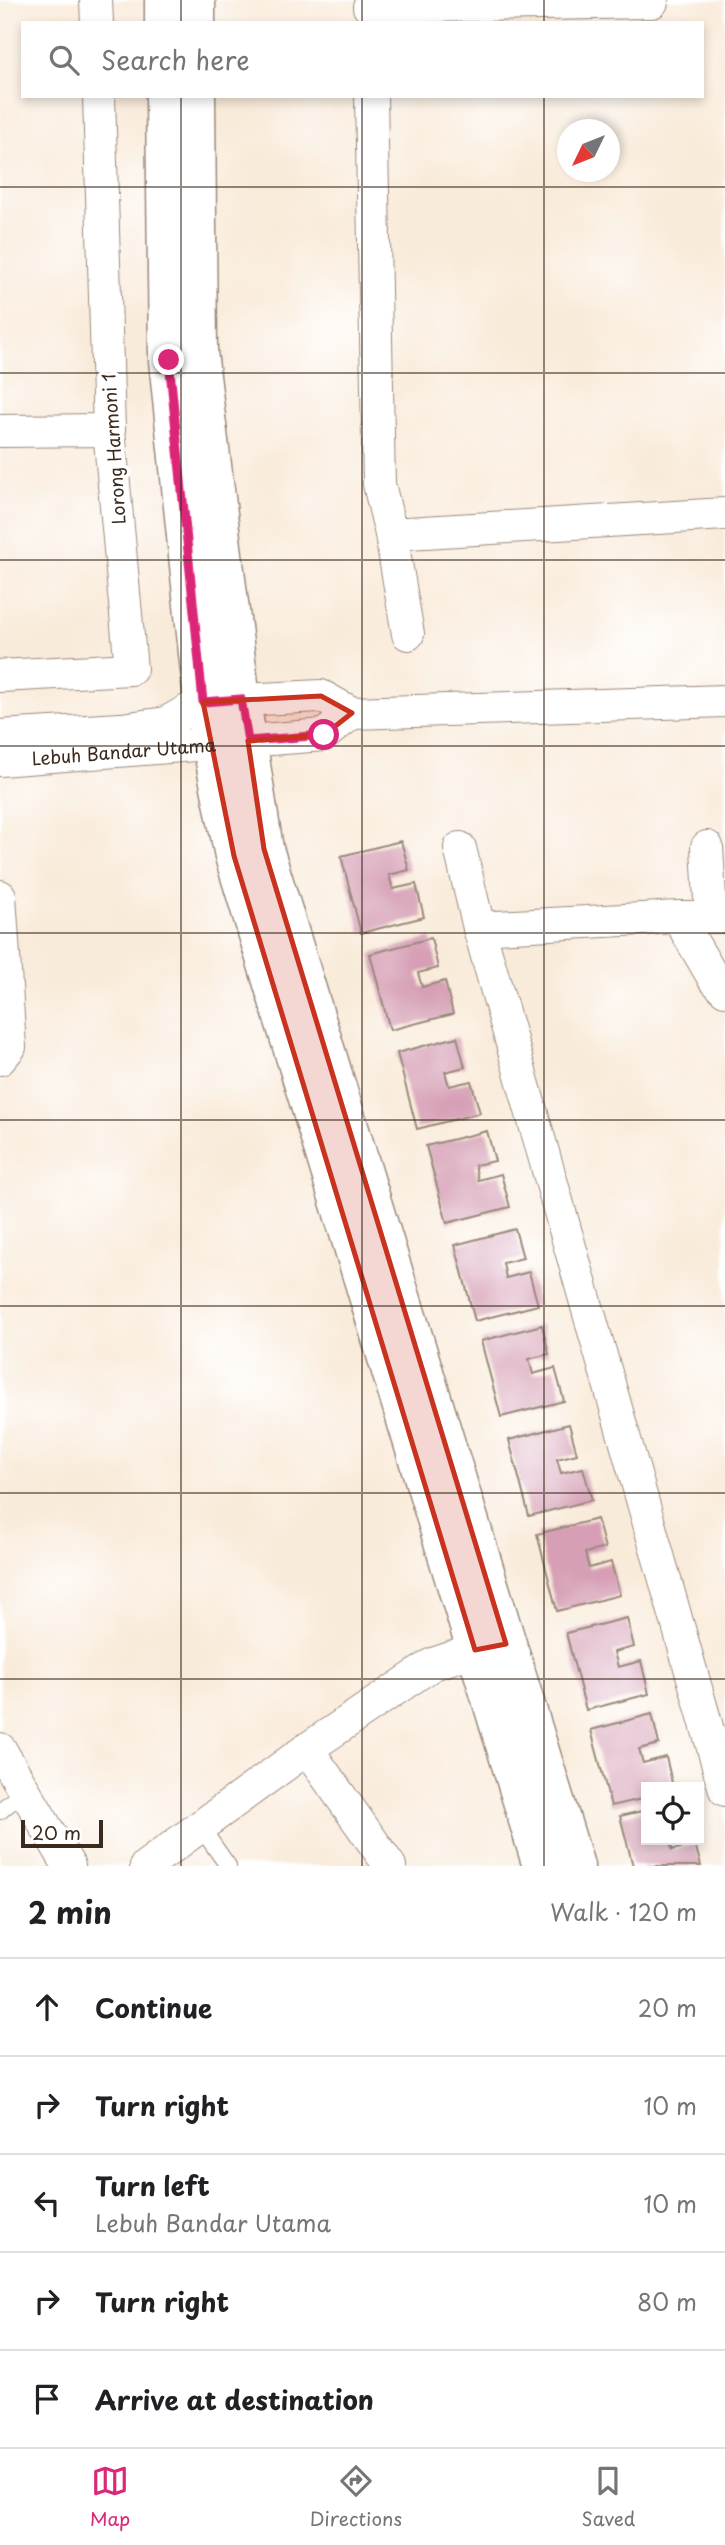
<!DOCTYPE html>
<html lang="en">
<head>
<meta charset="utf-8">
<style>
  :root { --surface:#fff; --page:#f6f6f6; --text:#202124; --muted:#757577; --line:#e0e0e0; --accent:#db2777 }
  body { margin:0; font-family:"Playpen Sans",sans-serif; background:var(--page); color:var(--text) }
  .controls { position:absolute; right:21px; bottom:21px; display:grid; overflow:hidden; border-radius:0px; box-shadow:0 4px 10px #0003 }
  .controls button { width:63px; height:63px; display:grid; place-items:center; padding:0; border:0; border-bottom:2px solid var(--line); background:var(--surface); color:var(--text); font:35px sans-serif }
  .compass { position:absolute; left:557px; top:119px; width:63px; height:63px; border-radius:50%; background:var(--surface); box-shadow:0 4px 10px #0003; rotate:227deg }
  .scale { position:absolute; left:21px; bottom:18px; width:82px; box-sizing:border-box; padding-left:7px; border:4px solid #3b2a1e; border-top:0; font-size:19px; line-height:24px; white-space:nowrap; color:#3b2a1e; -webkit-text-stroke:5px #fff; paint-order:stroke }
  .stop { position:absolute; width:21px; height:21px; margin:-16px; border:5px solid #db2777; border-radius:50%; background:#fff }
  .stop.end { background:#db2777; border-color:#fff; box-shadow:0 2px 7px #0008 }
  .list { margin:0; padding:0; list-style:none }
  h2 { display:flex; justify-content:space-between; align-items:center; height:91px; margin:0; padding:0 28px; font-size:30px }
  h2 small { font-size:23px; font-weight:400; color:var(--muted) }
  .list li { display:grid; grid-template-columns:46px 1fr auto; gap:21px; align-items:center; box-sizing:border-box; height:98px; padding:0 28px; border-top:2px solid var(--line) }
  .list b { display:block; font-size:26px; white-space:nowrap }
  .list p { margin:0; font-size:23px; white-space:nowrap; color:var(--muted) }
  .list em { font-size:23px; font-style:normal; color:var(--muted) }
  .icon { flex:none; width:38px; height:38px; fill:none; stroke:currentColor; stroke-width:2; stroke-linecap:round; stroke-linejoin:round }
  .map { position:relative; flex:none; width:725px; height:1866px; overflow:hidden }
  .search { position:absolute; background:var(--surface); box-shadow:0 4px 10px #0003; left:21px; right:21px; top:21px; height:77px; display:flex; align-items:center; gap:18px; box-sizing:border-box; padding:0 24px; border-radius:0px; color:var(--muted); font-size:26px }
  .sheet { height:581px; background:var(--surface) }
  nav { display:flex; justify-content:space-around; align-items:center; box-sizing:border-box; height:98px; border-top:2px solid var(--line); background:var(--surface); font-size:19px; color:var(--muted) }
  nav a { display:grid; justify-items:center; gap:4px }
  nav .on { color:var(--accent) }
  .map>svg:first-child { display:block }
  .building { fill:#d69fb5 }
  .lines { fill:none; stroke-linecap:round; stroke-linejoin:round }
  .service-casing { stroke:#9a8a7c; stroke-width:18 }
  .minor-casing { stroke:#9a8a7c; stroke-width:34 }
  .tertiary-casing { stroke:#9a8a7c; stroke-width:41 }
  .service { stroke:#fff; stroke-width:16 }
  .minor { stroke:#fff; stroke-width:32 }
  .tertiary { stroke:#fff; stroke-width:38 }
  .route { stroke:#db2777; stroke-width:9 }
  .marked { fill:#c8321e; fill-opacity:0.2; stroke:#c8321e; stroke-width:5; stroke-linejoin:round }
  .grid { fill:none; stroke:#3b2a1e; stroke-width:2; stroke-opacity:0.55 }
  .labels { text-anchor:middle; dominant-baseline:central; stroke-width:7; stroke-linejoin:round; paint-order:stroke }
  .street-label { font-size:18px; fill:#3b2a1e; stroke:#fff }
</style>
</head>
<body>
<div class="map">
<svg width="725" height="1866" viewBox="0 0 725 1866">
  <rect width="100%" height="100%" fill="#fff"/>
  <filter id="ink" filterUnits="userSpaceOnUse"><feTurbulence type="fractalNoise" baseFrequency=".0143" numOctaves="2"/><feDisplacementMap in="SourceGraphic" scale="14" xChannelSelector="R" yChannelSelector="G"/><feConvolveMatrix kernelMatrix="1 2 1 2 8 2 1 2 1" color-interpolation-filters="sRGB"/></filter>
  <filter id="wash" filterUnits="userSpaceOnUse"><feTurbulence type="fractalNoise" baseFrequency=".00686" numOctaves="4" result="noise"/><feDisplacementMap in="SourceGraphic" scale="28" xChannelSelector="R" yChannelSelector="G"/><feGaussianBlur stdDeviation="1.57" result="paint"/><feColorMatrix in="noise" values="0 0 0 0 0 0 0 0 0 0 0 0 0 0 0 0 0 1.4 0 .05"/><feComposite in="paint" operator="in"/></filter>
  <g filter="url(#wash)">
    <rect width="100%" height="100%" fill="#f9ebda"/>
    <g id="blocks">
      <path class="building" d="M 401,841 L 409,870 L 389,875 L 393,889 L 416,884 L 424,917 L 361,933 L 341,856 Z
        M 431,938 L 438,968 L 418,973 L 422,987 L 445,981 L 453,1014 L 390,1030 L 370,954 Z
        M 457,1037 L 465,1067 L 445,1072 L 449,1086 L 471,1081 L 480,1113 L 417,1129 L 397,1053 Z
        M 487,1131 L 495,1161 L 475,1165 L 478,1180 L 501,1174 L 510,1207 L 447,1223 L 426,1146 Z
        M 515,1229 L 523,1258 L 503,1263 L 506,1278 L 529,1272 L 538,1305 L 475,1321 L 455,1245 Z
        M 542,1325 L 549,1354 L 529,1359 L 533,1374 L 555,1368 L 564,1401 L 501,1417 L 481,1341 Z
        M 569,1424 L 577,1454 L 557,1459 L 561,1473 L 583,1468 L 592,1500 L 529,1516 L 509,1440 Z
        M 597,1519 L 605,1548 L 585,1553 L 589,1568 L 611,1562 L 620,1595 L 557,1611 L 537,1534 Z
        M 627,1618 L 634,1647 L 614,1652 L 618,1667 L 641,1661 L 649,1694 L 586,1710 L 566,1633 Z
        M 652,1714 L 659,1744 L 639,1749 L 643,1763 L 666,1757 L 673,1787 L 646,1787 L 646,1798 L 611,1806 L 591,1730 Z
        M 646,1810 L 646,1840 L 670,1840 L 672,1850 L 695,1844 L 701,1866 L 633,1866 L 620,1816 Z"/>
    </g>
  </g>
  <g filter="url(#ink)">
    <use href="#blocks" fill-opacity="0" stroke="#9a8a7c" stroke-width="2"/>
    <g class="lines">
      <g class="service-casing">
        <path id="service" d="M 0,1811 L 24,1791
          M 200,1826 L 228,1866"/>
      </g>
      <g class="minor-casing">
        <g id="minor">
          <path d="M 96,0 L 97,23"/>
          <path d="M 369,7 L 652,2"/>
          <path d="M 371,96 L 379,484 L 391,534 L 408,634"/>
          <path d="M 0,431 L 109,430"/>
          <path d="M 391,534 L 725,514"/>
          <path d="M 0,676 L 131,669 L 109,430 L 99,96"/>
          <path d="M 0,736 L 121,729 L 166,723 L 203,702 L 321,696 L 352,713 L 725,701"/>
          <path id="s1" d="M 0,760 L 324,735 L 352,713"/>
          <path d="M 707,847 L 711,917"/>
          <path d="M 460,848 L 479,928 L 725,1790"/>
          <path d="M 0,896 L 10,1047 L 0,1059"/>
          <path d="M 678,917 L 714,979 L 725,990"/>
          <path d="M 479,928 L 678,917 L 725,917"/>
          <path d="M 0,1749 L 69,1866"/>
          <path d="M 307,1749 L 390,1866"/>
          <path d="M 146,1866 L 307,1749 L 433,1664 L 475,1650 L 498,1645"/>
        </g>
      </g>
      <g class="tertiary-casing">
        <path id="tertiary" d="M 164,0 L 164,23
          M 196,0 L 196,23
          M 165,96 L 168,360 L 203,702 L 234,856 L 542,1866
          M 196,96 L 198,352 L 241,700 L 264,849 L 575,1866"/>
      </g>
      <use href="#service" class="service"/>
      <use href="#minor" class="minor"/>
      <use href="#tertiary" class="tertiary"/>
    </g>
  </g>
  <g class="lines" filter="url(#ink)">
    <path class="route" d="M 169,360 L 203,702 L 241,699 L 248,741 L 324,735"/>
  </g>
  <path class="marked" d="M 321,696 L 352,713 L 324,735 L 248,741 L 264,849 L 506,1644 L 475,1650 L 234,856 L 203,702 Z"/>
  <path class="grid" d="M 181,0 L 181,23M 362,0 L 362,23M 544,0 L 544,23M 181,96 L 181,1866M 362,96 L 362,1866M 544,96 L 544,1866M 0,187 L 725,187M 0,373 L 725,373M 0,560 L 725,560M 0,746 L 725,746M 0,933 L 725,933M 0,1120 L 725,1120M 0,1306 L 725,1306M 0,1493 L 725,1493M 0,1679 L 725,1679"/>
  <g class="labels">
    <g class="street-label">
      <text transform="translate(113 449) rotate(-94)">Lorong Harmoni 1</text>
      <text stroke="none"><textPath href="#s1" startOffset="124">Lebuh Bandar Utama</textPath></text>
    </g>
  </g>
</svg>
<div class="controls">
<button><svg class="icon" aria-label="locate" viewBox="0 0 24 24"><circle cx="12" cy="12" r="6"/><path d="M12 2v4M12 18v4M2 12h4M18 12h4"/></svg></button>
</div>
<svg class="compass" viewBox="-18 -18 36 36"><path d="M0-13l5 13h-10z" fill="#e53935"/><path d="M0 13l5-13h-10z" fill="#757577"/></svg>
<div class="scale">20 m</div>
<div class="stop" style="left:324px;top:735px"></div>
<div class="stop end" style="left:169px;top:360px"></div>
<div class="search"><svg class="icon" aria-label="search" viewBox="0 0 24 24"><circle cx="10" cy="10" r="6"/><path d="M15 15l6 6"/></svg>Search here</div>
</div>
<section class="sheet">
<h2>2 min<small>Walk · 120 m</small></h2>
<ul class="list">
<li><svg class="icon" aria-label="ahead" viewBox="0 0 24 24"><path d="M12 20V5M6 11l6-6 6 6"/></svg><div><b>Continue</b></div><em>20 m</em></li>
<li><svg class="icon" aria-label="right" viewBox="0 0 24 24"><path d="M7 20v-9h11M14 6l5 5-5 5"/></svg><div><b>Turn right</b></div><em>10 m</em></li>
<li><svg class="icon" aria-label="left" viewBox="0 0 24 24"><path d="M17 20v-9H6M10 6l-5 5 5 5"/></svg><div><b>Turn left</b><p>Lebuh Bandar Utama</p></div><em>10 m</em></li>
<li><svg class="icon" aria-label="right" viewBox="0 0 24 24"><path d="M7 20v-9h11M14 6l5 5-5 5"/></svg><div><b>Turn right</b></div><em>80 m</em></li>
<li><svg class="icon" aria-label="arrive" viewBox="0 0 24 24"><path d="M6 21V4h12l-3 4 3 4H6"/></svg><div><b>Arrive at destination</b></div></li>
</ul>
</section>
<nav>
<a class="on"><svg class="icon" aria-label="map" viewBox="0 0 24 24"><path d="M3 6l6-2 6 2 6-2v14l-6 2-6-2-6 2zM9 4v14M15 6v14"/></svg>Map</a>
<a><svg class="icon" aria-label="directions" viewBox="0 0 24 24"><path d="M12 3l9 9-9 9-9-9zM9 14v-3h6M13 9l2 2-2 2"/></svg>Directions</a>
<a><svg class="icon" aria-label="saved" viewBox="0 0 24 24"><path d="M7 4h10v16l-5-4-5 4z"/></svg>Saved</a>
</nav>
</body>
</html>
